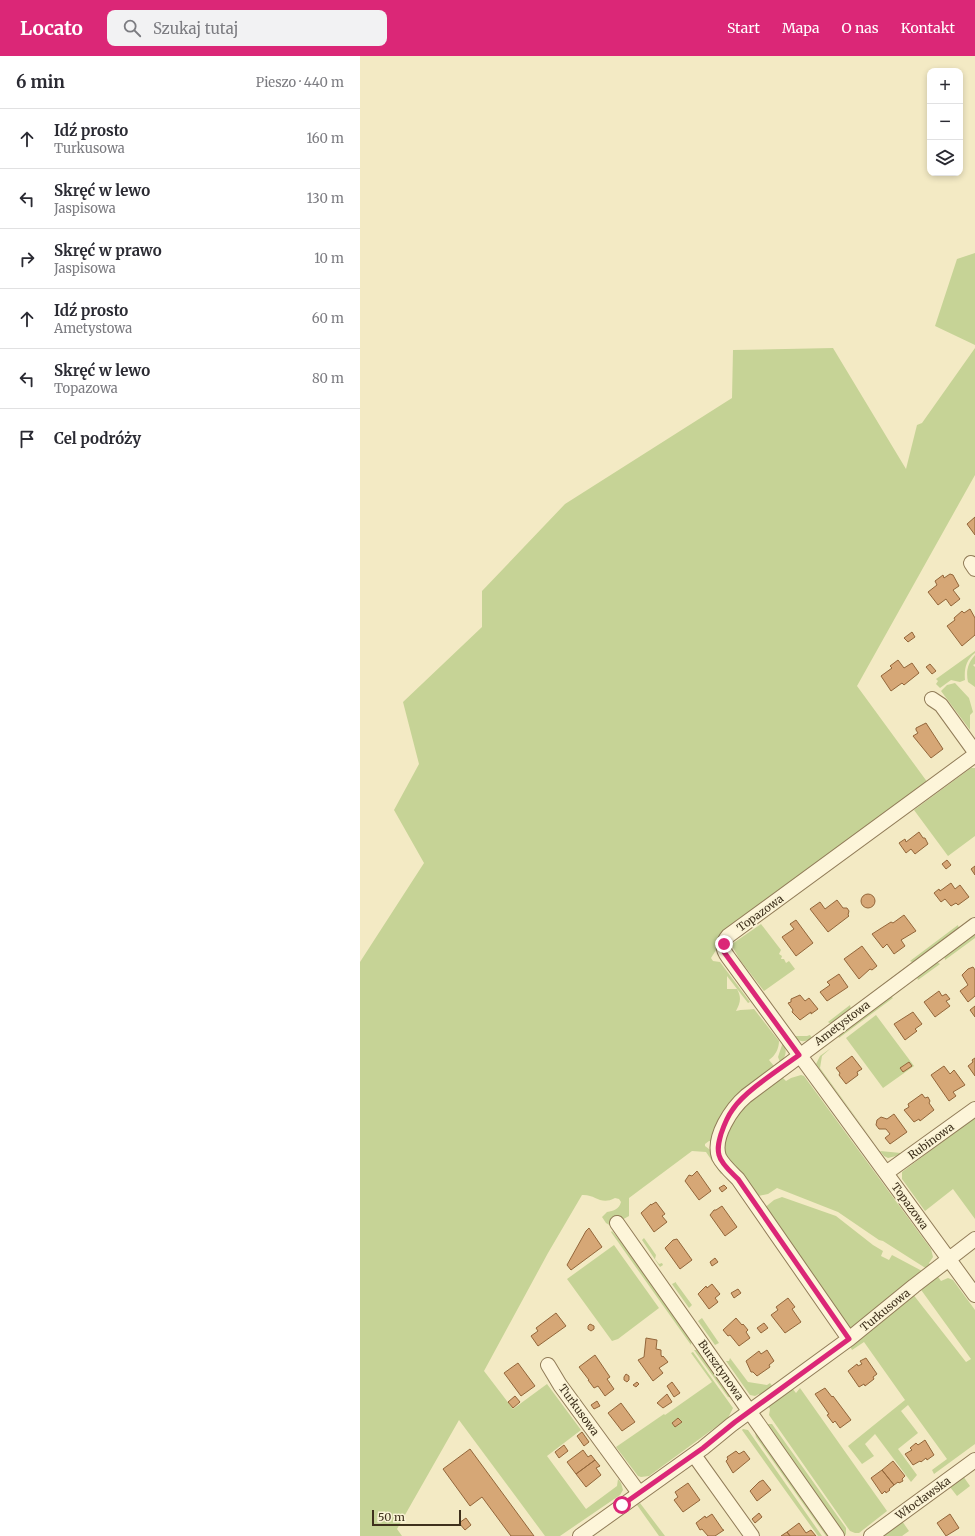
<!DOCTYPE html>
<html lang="pl">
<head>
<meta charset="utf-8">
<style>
  :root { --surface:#fff; --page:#f2f2f3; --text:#2b2b33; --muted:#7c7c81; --line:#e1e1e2; --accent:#db2777 }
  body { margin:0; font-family:Merriweather,serif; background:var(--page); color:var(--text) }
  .controls { position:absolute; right:12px; top:12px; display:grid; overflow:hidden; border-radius:8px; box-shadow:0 2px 6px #0003 }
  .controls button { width:36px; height:36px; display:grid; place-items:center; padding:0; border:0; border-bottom:1px solid var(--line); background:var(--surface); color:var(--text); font:20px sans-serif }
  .scale { position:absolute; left:12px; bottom:10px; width:89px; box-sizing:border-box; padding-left:4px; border:2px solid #3f311d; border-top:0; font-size:11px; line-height:14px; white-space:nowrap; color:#3f311d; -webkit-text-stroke:3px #faf3d5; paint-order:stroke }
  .stop { position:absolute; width:12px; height:12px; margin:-9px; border:3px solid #db2777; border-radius:50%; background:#fff }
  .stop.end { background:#db2777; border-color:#fff; box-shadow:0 1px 4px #0008 }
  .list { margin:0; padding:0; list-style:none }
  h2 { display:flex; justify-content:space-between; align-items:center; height:52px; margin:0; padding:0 16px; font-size:17px }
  h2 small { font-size:13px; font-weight:400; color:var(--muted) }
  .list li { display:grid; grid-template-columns:26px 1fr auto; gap:12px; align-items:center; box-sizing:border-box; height:60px; padding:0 16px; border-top:1px solid var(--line) }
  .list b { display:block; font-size:15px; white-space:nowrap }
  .list p { margin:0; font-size:13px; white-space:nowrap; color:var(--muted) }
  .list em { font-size:13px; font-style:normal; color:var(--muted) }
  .icon { flex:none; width:22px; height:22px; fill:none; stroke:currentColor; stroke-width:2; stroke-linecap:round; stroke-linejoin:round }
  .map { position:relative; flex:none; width:615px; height:1480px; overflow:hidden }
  header { display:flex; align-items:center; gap:24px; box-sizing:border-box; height:56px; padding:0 20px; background:var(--accent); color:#fff }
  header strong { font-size:19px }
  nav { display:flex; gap:22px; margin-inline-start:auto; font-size:14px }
  .search { width:280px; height:36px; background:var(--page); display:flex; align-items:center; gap:10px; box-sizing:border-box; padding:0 14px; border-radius:8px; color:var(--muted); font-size:15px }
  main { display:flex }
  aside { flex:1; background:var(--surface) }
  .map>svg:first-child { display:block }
  .green { fill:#c6d396 }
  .building { fill:#d6a776; stroke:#93663a }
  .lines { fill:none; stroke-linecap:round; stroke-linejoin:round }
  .minor-casing { stroke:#917c58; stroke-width:16 }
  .minor { stroke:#fdf5d9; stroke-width:14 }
  .route { stroke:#db2777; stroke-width:5 }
  .labels { text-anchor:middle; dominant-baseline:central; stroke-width:3.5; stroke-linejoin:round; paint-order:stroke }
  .street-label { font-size:11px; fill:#3f311d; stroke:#faf3d5 }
</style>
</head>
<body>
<header>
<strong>Locato</strong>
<div class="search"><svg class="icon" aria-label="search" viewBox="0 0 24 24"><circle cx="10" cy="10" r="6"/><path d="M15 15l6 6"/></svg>Szukaj tutaj</div>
<nav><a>Start</a><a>Mapa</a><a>O nas</a><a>Kontakt</a></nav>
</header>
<main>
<aside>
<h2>6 min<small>Pieszo · 440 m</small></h2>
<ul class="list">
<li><svg class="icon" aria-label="ahead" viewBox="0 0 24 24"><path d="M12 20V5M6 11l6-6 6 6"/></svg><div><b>Idź prosto</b><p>Turkusowa</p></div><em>160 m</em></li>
<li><svg class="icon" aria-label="left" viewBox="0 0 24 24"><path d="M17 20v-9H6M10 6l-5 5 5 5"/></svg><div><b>Skręć w lewo</b><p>Jaspisowa</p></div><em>130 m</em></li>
<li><svg class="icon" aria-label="right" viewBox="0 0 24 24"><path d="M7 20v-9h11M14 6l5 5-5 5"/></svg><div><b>Skręć w prawo</b><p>Jaspisowa</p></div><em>10 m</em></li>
<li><svg class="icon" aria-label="ahead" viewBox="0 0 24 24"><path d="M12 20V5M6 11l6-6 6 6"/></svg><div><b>Idź prosto</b><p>Ametystowa</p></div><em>60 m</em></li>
<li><svg class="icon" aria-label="left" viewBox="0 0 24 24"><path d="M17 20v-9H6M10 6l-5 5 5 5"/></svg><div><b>Skręć w lewo</b><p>Topazowa</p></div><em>80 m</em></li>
<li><svg class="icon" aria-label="arrive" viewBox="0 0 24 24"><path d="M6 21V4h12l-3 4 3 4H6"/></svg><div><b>Cel podróży</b></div></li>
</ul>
</aside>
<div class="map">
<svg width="615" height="1480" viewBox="0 0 615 1480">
  <rect width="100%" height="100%" fill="#f3eac4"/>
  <path class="green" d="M 615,197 L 615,289 L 575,270 L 597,203 Z
    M 473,292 L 546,413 L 557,369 L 562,367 L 615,292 L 615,419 L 497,630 L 568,727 L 358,891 L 351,902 L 353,905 L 360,906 L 390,946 L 388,947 L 367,920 L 367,933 L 377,933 C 382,942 380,947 376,955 C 382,953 388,954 394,953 L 419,985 C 419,993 415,1000 409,1004 L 414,1010 L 353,1086 L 349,1085 L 345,1088 L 345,1090 L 353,1096 L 364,1116 L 361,1118 L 346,1096 L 332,1095 L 269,1142 L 269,1160 L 251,1170 L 246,1167 L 242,1161 L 247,1156 C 254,1155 259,1153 261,1146 L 259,1143 L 255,1142 C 240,1150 236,1138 222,1139 L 188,1197 L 124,1315 L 153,1353 L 187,1328 L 221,1374 L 187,1400 L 226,1453 L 257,1430 L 258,1423 L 261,1427 L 263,1434 L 260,1439 L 200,1480 L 185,1480 L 99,1364 L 37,1473 L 42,1480 L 0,1480 L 0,906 L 64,807 L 34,754 L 59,708 L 43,646 L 122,571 L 122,535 L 205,448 L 372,342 L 373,294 Z
    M 615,595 L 615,597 C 606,604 604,613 605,624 L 600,626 L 591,624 L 580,632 L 576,628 L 578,625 L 576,623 Z
    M 615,599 L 615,608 L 613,609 L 615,611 L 615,631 L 608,626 C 606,616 607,608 615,599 Z
    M 595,627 L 609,642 L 613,656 L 610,659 L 610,674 L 581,635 L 587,629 Z
    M 611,712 L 615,712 L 615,780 L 588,800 L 554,754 Z
    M 401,868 L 421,894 L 419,898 L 422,900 L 421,903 L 424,903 L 426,907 L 429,905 L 435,913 L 404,935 L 380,904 L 372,890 L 372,888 Z
    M 598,869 L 599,873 L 554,907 L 550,905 Z
    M 615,875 L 615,882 L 585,904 L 584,898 Z
    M 575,905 L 580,908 L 558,924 L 556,919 Z
    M 529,939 L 533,942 L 479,982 L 478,980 Z
    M 490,949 L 491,953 L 471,968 L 468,966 Z
    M 516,959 L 554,1010 L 523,1032 L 486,982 Z
    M 450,979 L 452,982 C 444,987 439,986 432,980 L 447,980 Z
    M 423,986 C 427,994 427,1000 420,1006 L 418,1001 Z
    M 471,992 L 462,1000 L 460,1012 L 516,1089 L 456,1008 L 460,1000 Z
    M 441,1019 L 444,1020 L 571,1193 L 573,1201 L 569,1207 L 571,1210 L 567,1213 L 523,1185 L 519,1184 L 478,1156 L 417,1132 L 408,1138 L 394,1141 L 363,1096 L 364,1083 L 377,1054 L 421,1020 L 426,1025 L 431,1022 Z
    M 615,1061 L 615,1163 L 593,1133 L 565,1155 L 542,1123 L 542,1116 Z
    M 520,1095 L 541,1097 L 540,1099 L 528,1102 L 524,1100 Z
    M 422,1141 L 476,1160 L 513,1189 L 523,1195 L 521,1200 L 529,1204 L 532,1199 L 564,1216 L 491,1273 L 488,1273 L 403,1153 L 414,1144 Z
    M 252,1175 L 277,1205 L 332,1283 L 331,1289 L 251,1176 Z
    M 284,1182 L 296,1199 L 295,1203 L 299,1208 L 302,1207 L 303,1209 L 300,1211 L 282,1184 Z
    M 254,1189 L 299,1252 L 258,1283 L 252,1285 L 207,1223 Z
    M 576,1218 L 581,1225 L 588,1222 L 593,1224 L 615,1254 L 615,1388 L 574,1418 L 572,1414 L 587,1403 L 548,1349 L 541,1355 L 558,1377 L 538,1393 L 557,1419 L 551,1426 L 515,1378 L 505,1388 L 514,1400 L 502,1408 L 488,1390 L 545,1344 L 504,1286 L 492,1294 L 489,1288 L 552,1237 L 606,1306 L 611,1303 L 559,1231 Z
    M 316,1227 L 332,1249 L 329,1252 L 312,1228 L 316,1226 Z
    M 342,1262 L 359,1287 L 355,1289 L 338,1265 Z
    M 334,1294 L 339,1294 L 374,1342 L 368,1341 Z
    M 333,1296 L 373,1352 L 368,1362 L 289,1420 L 281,1421 L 278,1420 L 256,1391 L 304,1358 L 305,1359 L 352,1326 L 331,1297 Z
    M 370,1302 L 388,1326 L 407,1329 L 410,1327 L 413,1331 L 401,1341 L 399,1338 L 395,1340 L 390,1339 L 366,1305 L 369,1305 Z
    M 432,1332 L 436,1337 L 440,1332 L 527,1455 L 499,1477 L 495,1477 L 490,1475 L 409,1359 L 410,1353 L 408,1350 Z
    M 407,1368 L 412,1368 L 486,1472 L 486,1479 L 479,1474 L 406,1369 Z
    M 383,1373 L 388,1374 L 462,1480 L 458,1480 L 382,1374 Z
    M 397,1376 L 471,1480 L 466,1480 L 396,1381 L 395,1377 Z
    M 603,1420 L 610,1430 L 597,1440 L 590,1431 L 590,1428 Z
    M 280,1447 L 305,1480 L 299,1480 L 277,1449 Z
    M 542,1465 L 549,1475 L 542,1480 L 522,1480 Z"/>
  <path class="building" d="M 615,461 L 615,479 L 607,468 Z
    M 590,518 L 593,519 L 599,530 L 593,534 L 600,543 L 591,550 L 586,543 L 578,549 L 568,536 L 577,529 L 575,525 L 583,519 L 584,522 Z
    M 610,553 L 615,562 L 615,579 L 602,590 L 587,570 L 595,564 L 594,562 L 602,555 L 604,557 Z
    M 552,576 L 555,581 L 548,586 L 544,582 Z
    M 538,604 L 544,612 L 552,607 L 559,617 L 544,629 L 542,627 L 531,635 L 521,620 L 532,612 L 530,610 Z
    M 570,608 L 576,615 L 572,618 L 566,611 Z
    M 566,667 L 583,693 L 571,702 L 553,680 L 558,677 L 556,674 L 556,672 Z
    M 559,776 L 563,782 L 565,782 L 568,788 L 555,798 L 551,793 L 546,797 L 539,787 L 545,783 L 546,786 Z
    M 587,804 L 591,809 L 586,813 L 582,808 Z
    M 615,810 L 615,819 L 611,813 Z
    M 591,827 L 595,833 L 600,829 L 609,841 L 598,849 L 596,847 L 591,850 L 585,843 L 581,846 L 574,837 L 579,833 L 580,835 Z
    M501 845a7 7 0 1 1 14 0a7 7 0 1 1-14 0Z
    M 477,844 L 483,852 L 487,852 L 489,855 L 488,859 L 489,860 L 468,876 L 450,853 L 460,846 L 465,853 Z
    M 544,859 L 556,875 L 541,884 L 545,890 L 534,898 L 527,888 L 523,892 L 512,878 L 531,866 L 533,867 Z
    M 436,864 L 453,887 L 436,900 L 422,881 L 434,873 L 430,868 Z
    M 502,890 L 517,910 L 512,914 L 510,913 L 499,923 L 484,903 Z
    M 613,911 L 615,914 L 615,940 L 608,946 L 600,935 L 608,929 L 602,919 L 608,913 Z
    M 479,918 L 488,931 L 467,945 L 460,936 L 470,929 L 467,926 Z
    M 579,935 L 582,940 L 586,938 L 590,943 L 586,945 L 590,950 L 575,961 L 564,946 Z
    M 440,939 L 445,945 L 449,942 L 458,953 L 451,958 L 451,956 L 440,964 L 432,956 L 433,954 L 428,947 L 431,946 L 431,943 Z
    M 615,950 L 615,961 L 610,954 Z
    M 553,956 L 562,968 L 555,973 L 557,975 L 545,984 L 534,968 Z
    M 492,1000 L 502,1013 L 497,1016 L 498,1019 L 486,1028 L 479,1019 L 480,1017 L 476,1012 Z
    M 615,1002 L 615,1020 L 608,1010 L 613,1006 L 612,1004 Z
    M 549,1006 L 552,1010 L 543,1016 L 540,1012 Z
    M 584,1010 L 590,1018 L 594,1014 L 605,1029 L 593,1036 L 596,1040 L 589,1045 L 571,1019 Z
    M 562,1038 L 565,1042 L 568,1041 L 570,1045 L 569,1047 L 574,1054 L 560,1065 L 559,1063 L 554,1066 L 544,1054 L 549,1051 L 548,1048 Z
    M 534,1058 L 547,1076 L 530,1088 L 525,1082 L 530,1078 L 526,1073 L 519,1073 L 516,1069 L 517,1064 L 521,1061 L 527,1063 Z
    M 337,1115 L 351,1135 L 339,1144 L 325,1125 L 329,1119 L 332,1120 Z
    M 364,1129 L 367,1132 L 362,1136 L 359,1132 Z
    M 296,1146 L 305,1158 L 302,1160 L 307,1166 L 294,1176 L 281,1157 L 291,1148 L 291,1149 Z
    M 362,1150 L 377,1171 L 365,1180 L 350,1159 L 354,1154 L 356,1154 Z
    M 229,1172 L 242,1191 L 211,1214 L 207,1209 L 226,1175 Z
    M 317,1183 L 332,1204 L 320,1213 L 305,1192 L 313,1184 Z
    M 355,1202 L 358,1206 L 352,1210 L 350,1206 Z
    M 352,1228 L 360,1238 L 355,1242 L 358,1246 L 349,1253 L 338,1238 L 346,1230 L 347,1232 Z
    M 378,1233 L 381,1237 L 374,1242 L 371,1237 Z
    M 428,1242 L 435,1251 L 432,1253 L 441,1266 L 425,1277 L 411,1259 L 418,1254 L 416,1251 Z
    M 196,1257 L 206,1270 L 178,1290 L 171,1280 L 178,1275 L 176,1272 Z
    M 376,1262 L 382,1269 L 383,1268 L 388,1274 L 386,1276 L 390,1282 L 379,1290 L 370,1279 L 368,1280 L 363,1274 Z
    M 404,1267 L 408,1272 L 401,1277 L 397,1272 Z
    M 230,1268 L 234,1270 L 234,1273 L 231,1275 L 228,1273 L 228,1270 Z
    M 286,1282 L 297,1284 L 296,1293 L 301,1294 L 301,1299 L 302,1301 L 303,1300 L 308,1306 L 299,1312 L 303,1317 L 293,1325 L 278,1304 L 284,1301 Z
    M 407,1294 L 414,1305 L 409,1309 L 410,1311 L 397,1320 L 393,1316 L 391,1316 L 386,1305 L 399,1295 L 401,1298 Z
    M 235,1299 L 250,1321 L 247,1323 L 254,1333 L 245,1340 L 238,1330 L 234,1332 L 228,1324 L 229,1324 L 219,1311 Z
    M 506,1302 L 517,1318 L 513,1321 L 514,1323 L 505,1330 L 504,1328 L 499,1331 L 488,1315 L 497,1308 L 498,1310 L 502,1308 L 500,1305 Z
    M 158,1307 L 175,1330 L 161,1340 L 144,1317 Z
    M 266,1318 L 269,1320 L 269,1324 L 267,1326 L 264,1324 L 264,1321 Z
    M 277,1326 L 279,1328 L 276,1331 L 273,1329 Z
    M 312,1326 L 320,1337 L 314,1341 L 307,1330 Z
    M 465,1332 L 472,1341 L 473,1340 L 491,1364 L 480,1372 L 475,1365 L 473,1367 L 467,1359 L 469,1358 L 455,1338 Z
    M 307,1338 L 312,1346 L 303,1352 L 297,1347 Z
    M 155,1340 L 160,1346 L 153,1352 L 148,1346 Z
    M 237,1345 L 240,1350 L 234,1353 L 231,1349 Z
    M 261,1347 L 275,1366 L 262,1375 L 248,1357 Z
    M 318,1362 L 322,1366 L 315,1371 L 312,1367 Z
    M 222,1376 L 229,1386 L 224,1390 L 217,1380 Z
    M 565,1384 L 574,1399 L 567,1404 L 566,1402 L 561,1406 L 560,1405 L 553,1409 L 545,1398 L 552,1394 L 550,1392 L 556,1387 L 558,1389 Z
    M 204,1389 L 208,1395 L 199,1402 L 195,1396 Z
    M 110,1393 L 174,1480 L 151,1480 L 122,1441 L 110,1450 L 83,1413 Z
    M 223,1394 L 228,1401 L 231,1399 L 235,1404 L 216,1418 L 207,1406 Z
    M 376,1395 L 379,1398 L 384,1395 L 390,1403 L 373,1417 L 366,1405 L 368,1403 L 367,1401 Z
    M 235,1404 L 240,1410 L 236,1412 L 241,1419 L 226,1431 L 216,1418 Z
    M 533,1405 L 545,1420 L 542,1423 L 543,1425 L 539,1427 L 538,1426 L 534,1429 L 522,1414 Z
    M 522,1414 L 534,1429 L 529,1433 L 530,1434 L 526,1437 L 525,1435 L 522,1438 L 511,1422 Z
    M 403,1424 L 411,1434 L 397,1445 L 390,1435 L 399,1426 Z
    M 328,1427 L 340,1444 L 323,1456 L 314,1444 L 318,1441 L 315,1436 Z
    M 399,1457 L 402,1461 L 395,1467 L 392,1463 Z
    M 352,1458 L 363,1474 L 364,1474 L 355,1480 L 348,1480 L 342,1473 L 340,1474 L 336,1467 L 345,1460 L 346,1462 Z
    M 590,1458 L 599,1472 L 586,1480 L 577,1467 Z
    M 106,1462 L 111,1469 L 105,1474 L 99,1467 Z
    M 439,1467 L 446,1477 L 451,1474 L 456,1480 L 430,1480 L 427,1476 Z
    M 427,1476 L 430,1480 L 421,1480 Z"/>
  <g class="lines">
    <g class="minor-casing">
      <path id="minor" d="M 611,507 L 615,513
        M 572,643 L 581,649 L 615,696
        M 615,699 L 368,880 C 362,887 362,893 368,901 L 615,1239
        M 526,1117 L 615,1053
        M 257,1167 L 477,1480
        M 489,1283 L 378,1123 C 372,1117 363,1109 359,1101 C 352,1081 372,1052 386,1040 L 615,869
        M 188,1309 L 200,1329 L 279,1437
        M 334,1399 L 392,1480
        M 220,1480 L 343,1392 L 371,1369 L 489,1283 L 554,1230 L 615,1183
        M 511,1480 L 615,1404"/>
    </g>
    <use href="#minor" class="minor"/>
  </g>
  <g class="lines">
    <path class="route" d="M 262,1449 L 343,1392 L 375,1366 L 489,1283 L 378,1123 C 372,1117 361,1108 359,1099 C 357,1092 359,1085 361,1078 C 364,1069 367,1061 373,1053 C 385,1035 420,1013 439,999 L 364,896 L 364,888"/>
  </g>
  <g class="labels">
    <g class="street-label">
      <text transform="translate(400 857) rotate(-36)">Topazowa</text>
      <text transform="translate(482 967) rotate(-37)">Ametystowa</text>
      <text transform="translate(571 1085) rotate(-36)">Rubinowa</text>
      <text transform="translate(550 1150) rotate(54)">Topazowa</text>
      <text transform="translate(525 1254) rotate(-39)">Turkusowa</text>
      <text transform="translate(361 1314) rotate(55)">Bursztynowa</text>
      <text transform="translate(219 1354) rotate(54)">Turkusowa</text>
      <text transform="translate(563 1442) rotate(-36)">Włocławska</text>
    </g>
  </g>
</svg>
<div class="controls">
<button>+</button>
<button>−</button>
<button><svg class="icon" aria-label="layers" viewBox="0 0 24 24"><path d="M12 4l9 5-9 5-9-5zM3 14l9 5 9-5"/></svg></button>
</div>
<div class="scale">50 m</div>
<div class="stop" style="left:262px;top:1449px"></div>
<div class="stop end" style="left:364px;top:888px"></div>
</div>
</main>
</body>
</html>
